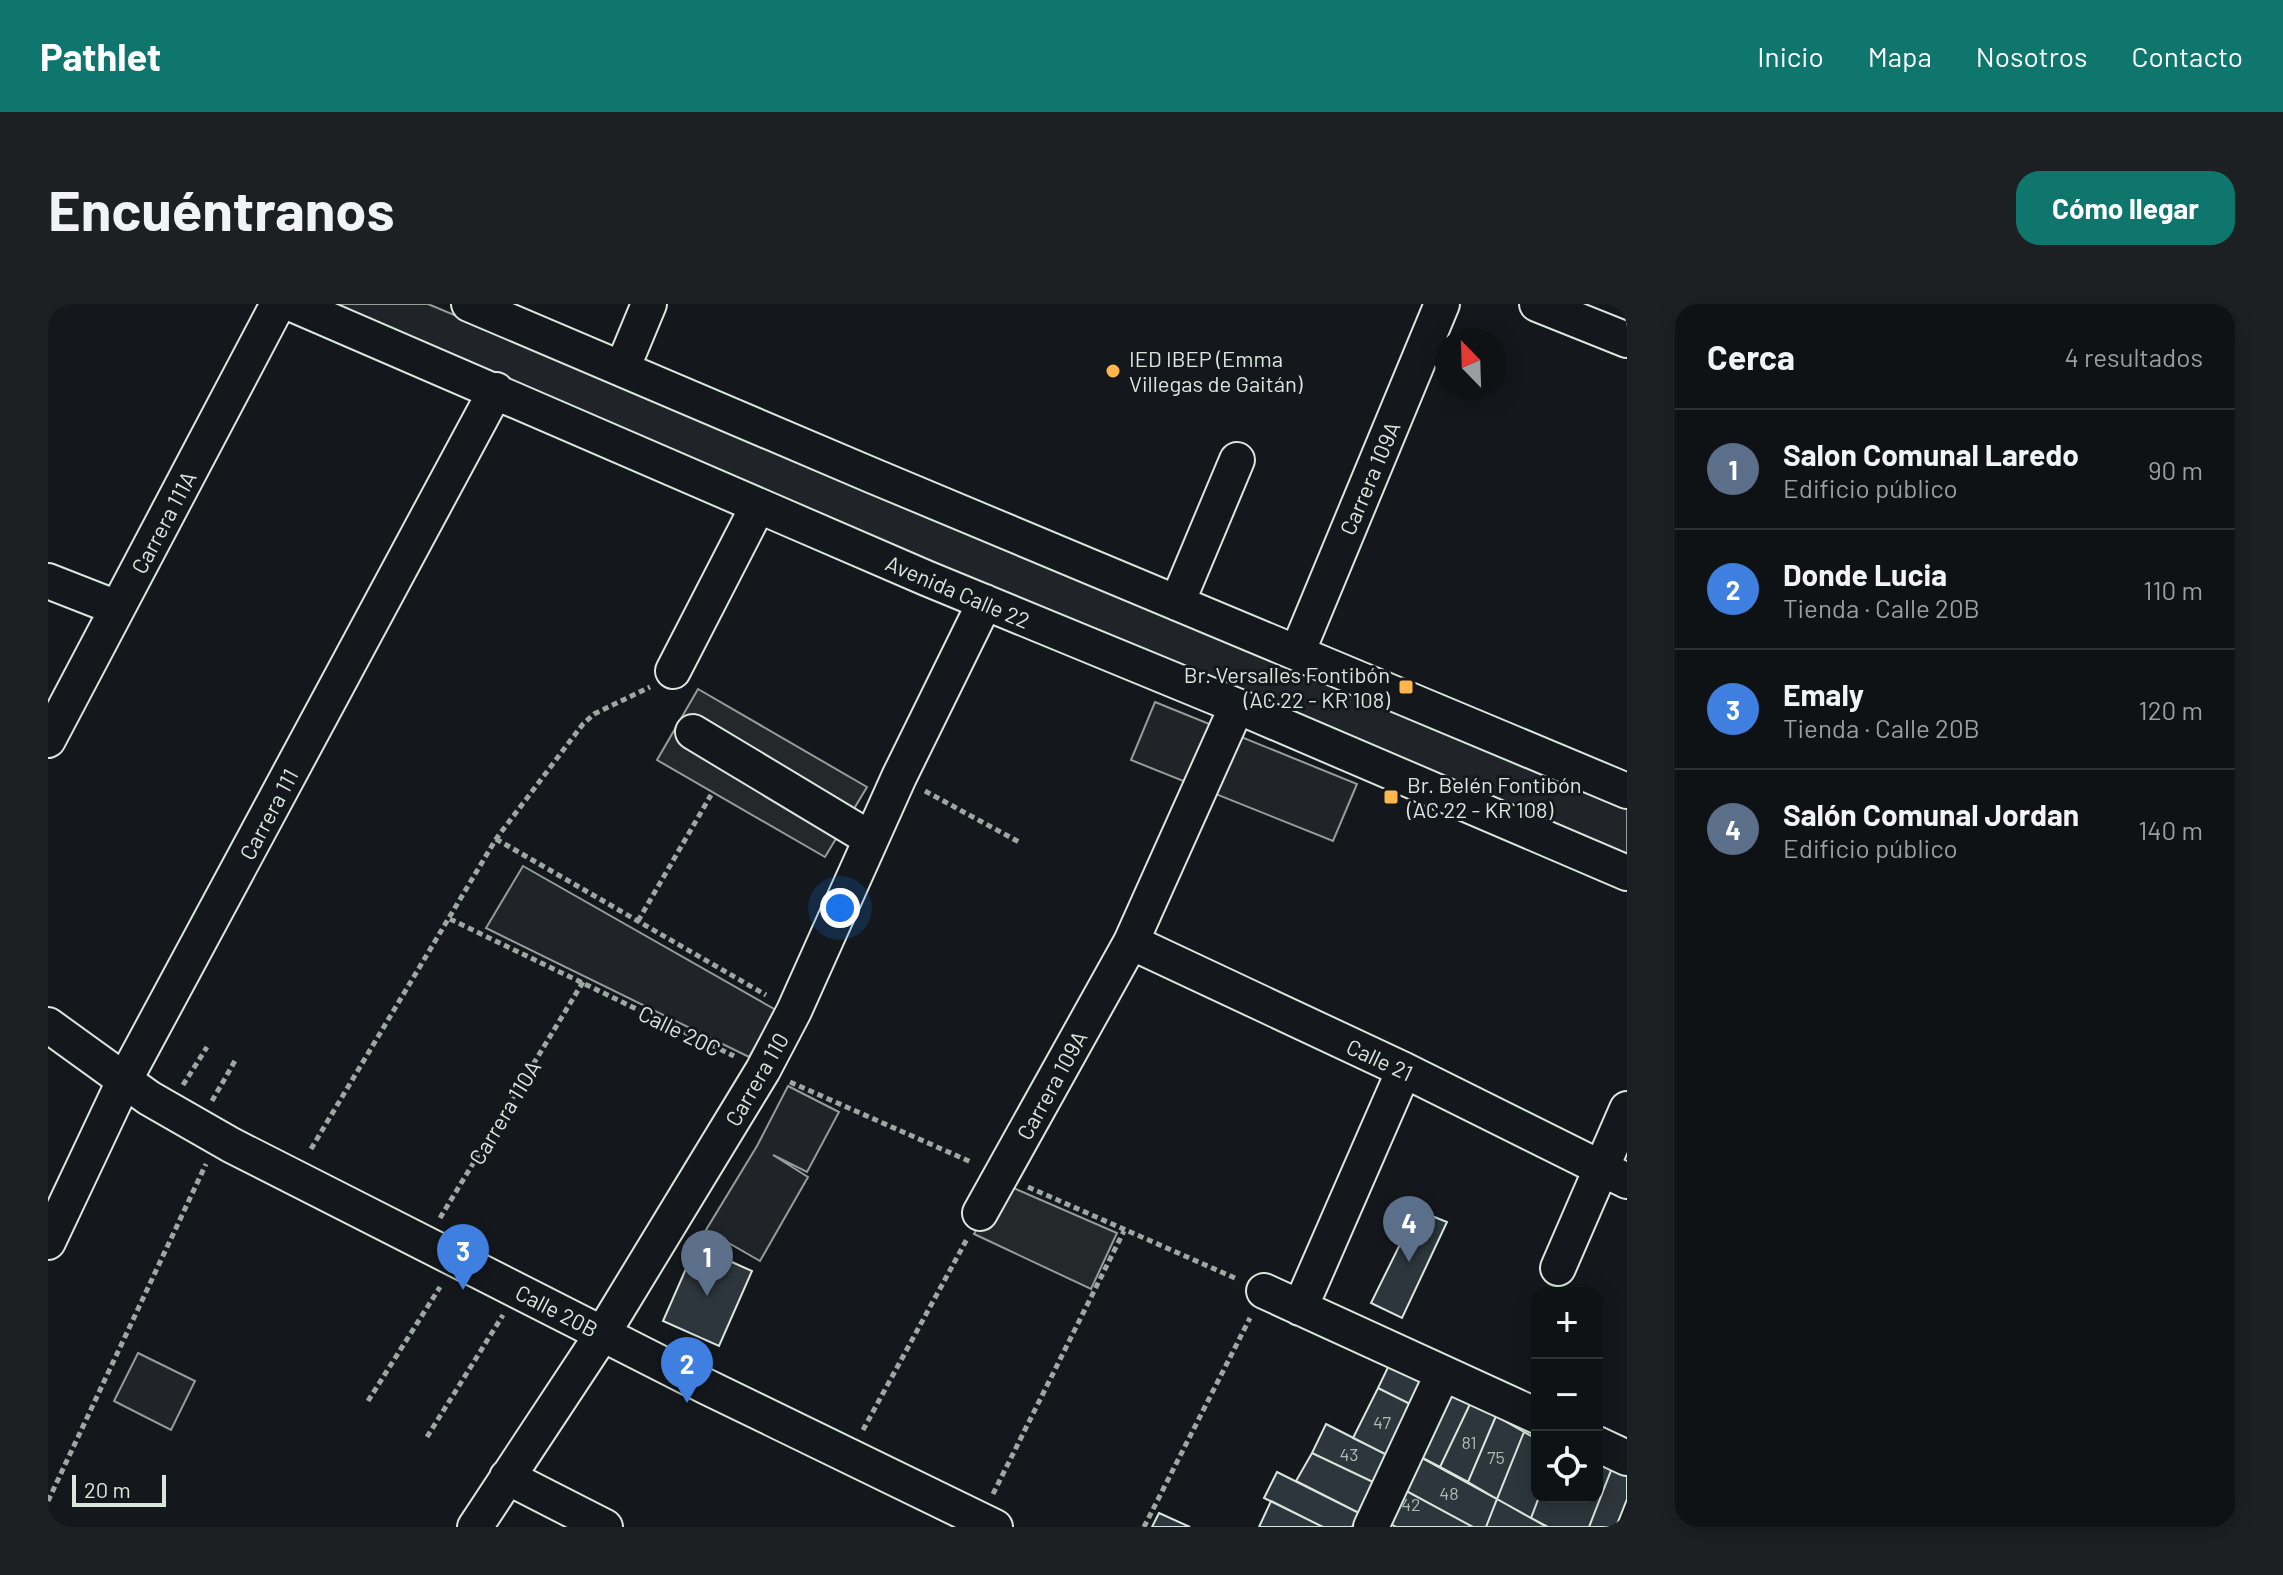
<!DOCTYPE html>
<html lang="es">
<head>
<meta charset="utf-8">
<style>
  :root { --surface:#0f1215; --page:#1d2022; --text:#f1f3f6; --muted:#9b9ea0; --line:#2f3234; --accent:#0f766e }
  body { margin:0; font-family:Barlow,sans-serif; background:var(--page); color:var(--text) }
  .controls { position:absolute; right:24px; bottom:24px; display:grid; overflow:hidden; border-radius:16px; box-shadow:0 4px 20px #0003 }
  .controls button { width:72px; height:72px; display:grid; place-items:center; padding:0; border:0; border-bottom:2px solid var(--line); background:var(--surface); color:var(--text); font:40px sans-serif }
  .compass { position:absolute; left:1387px; top:24px; width:72px; height:72px; border-radius:50%; background:var(--surface); box-shadow:0 4px 20px #0003; rotate:337deg }
  .scale { position:absolute; left:24px; bottom:20px; width:94px; box-sizing:border-box; padding-left:8px; border:4px solid #d8e6dc; border-top:0; font-size:22px; line-height:28px; white-space:nowrap; color:#d8e6dc; -webkit-text-stroke:6px #14181c; paint-order:stroke }
  .you { position:absolute; left:792px; top:604px; width:28px; height:28px; margin:-20px; border:6px solid #fff; border-radius:50%; background:#1a73e8; box-shadow:0 0 0 12px #1a73e833 }
  .badge { display:grid; place-items:center; width:52px; height:52px; border-radius:50%; background:var(--accent); color:#fff; font-size:26px; font-weight:700 }
  .pin { position:absolute; translate:-50% -66px; filter:drop-shadow(0 2px 4px #0008) }
  .pin::after { content:''; position:absolute; top:42px; width:28px; height:24px; background:inherit; clip-path:polygon(0 0,100% 0,50% 100%) }
  .list { margin:0; padding:0; list-style:none }
  h2 { display:flex; justify-content:space-between; align-items:center; height:104px; margin:0; padding:0 32px; font-size:34px }
  h2 small { font-size:26px; font-weight:400; color:var(--muted) }
  .list li { display:grid; grid-template-columns:52px 1fr auto; gap:24px; align-items:center; box-sizing:border-box; height:120px; padding:0 32px; border-top:2px solid var(--line) }
  .list b { display:block; font-size:30px; white-space:nowrap }
  .list p { margin:0; font-size:26px; white-space:nowrap; color:var(--muted) }
  .list em { font-size:26px; font-style:normal; color:var(--muted) }
  .icon { flex:none; width:44px; height:44px; fill:none; stroke:currentColor; stroke-width:2; stroke-linecap:round; stroke-linejoin:round }
  .map { position:relative; flex:none; width:1579px; height:1223px; overflow:hidden; border-radius:24px }
  header { display:flex; align-items:center; gap:48px; box-sizing:border-box; height:112px; padding:0 40px; background:var(--accent); color:#fff }
  header strong { font-size:38px }
  nav { display:flex; gap:44px; margin-inline-start:auto; font-size:28px }
  .intro { display:flex; align-items:center; justify-content:space-between; box-sizing:border-box; height:192px; padding:0 48px }
  h1 { margin:0; font-size:56px }
  .button { padding:20px 36px; border-radius:24px; background:var(--accent); color:#fff; font-size:28px; font-weight:700 }
  main { display:flex; gap:48px; padding:0 48px }
  aside { flex:1; background:var(--surface); border-radius:24px; box-shadow:0 4px 20px #0003 }
  .map>svg:first-child { display:block }
  .green { fill:#202428; stroke:#939e99; stroke-width:2 }
  .parking { fill:#24282b; stroke:#939e99; stroke-width:2 }
  .building { fill:#2c363c; stroke:#d8e6dc; stroke-width:2 }
  .lines { fill:none; stroke-linecap:round; stroke-linejoin:round }
  .minor-casing { stroke:#d8e6dc; stroke-width:38 }
  .path { stroke:#9da8a2; stroke-width:5; stroke-dasharray:6 4; stroke-linecap:butt }
  .minor { stroke:#14181c; stroke-width:34 }
  .poi-dot { fill:#ffb74d; stroke:#14181c; stroke-width:3 }
  .labels { text-anchor:middle; dominant-baseline:central; stroke-width:6; stroke-linejoin:round; paint-order:stroke }
  .number-label { font-size:18px; fill:#adbab4 }
  .poi-label { font-size:22px; fill:#d8e6dc; stroke:#14181c; text-anchor:start }
  .street-label { font-size:22px; fill:#d8e6dc; stroke:#14181c }
</style>
</head>
<body>
<header>
<strong>Pathlet</strong>
<nav><a>Inicio</a><a>Mapa</a><a>Nosotros</a><a>Contacto</a></nav>
</header>
<div class="intro"><h1>Encuéntranos</h1><a class="button">Cómo llegar</a></div>
<main>
<div class="map">
<svg width="1579" height="1223" viewBox="0 0 1579 1223">
  <rect width="100%" height="100%" fill="#14181c"/>
  <path class="green" d="M 279,0 L 380,0 L 1579,501 L 1579,555 Z
    M 1107,398 L 1309,480 L 1285,537 L 1083,456 Z
    M 475,562 L 728,706 L 701,753 L 438,624 Z
    M 740,782 L 791,808 L 759,868 L 725,851 L 760,873 L 712,957 L 658,926 L 709,842 Z
    M 90,1049 L 147,1077 L 123,1126 L 66,1097 Z"/>
  <path class="parking" d="M 650,385 L 819,483 L 777,553 L 609,456 Z
    M 954,879 L 1069,929 L 1043,985 L 926,930 Z"/>
  <path class="building" d="M 1369,906 L 1399,918 L 1354,1014 L 1323,999 Z
    M 648,942 L 704,967 L 671,1042 L 615,1017 Z
    M 1343,1057 L 1377,1074 L 1364,1101 L 1330,1084 Z
    M 1398,1083 L 1423,1098 L 1392,1163 L 1367,1150 Z
    M 1330,1084 L 1364,1101 L 1339,1151 L 1305,1134 Z
    M 1423,1098 L 1448,1112 L 1420,1178 L 1392,1163 Z
    M 1448,1112 L 1476,1128 L 1449,1195 L 1420,1178 Z
    M 1278,1120 L 1339,1151 L 1325,1178 L 1264,1149 Z
    M 1476,1128 L 1489,1135 L 1491,1193 L 1483,1214 L 1449,1195 Z
    M 1264,1149 L 1325,1178 L 1311,1209 L 1248,1177 Z
    M 1367,1150 L 1449,1195 L 1438,1223 L 1425,1223 L 1351,1183 Z
    M 1549,1159 L 1564,1164 L 1541,1223 L 1500,1223 L 1483,1214 L 1491,1193 L 1549,1193 Z
    M 1564,1164 L 1579,1172 L 1579,1195 L 1568,1223 L 1541,1223 Z
    M 1229,1168 L 1311,1209 L 1304,1223 L 1275,1223 L 1216,1194 Z
    M 1351,1183 L 1425,1223 L 1348,1223 L 1335,1216 Z
    M 1449,1195 L 1499,1223 L 1438,1223 Z
    M 1223,1197 L 1275,1223 L 1211,1223 Z
    M 1111,1209 L 1142,1223 L 1104,1223 Z"/>
  <g class="lines">
    <g class="minor-casing">
      <path id="minor" d="M 244,0 L 878,274 L 1189,402 L 1579,569
        M 421,0 L 823,171 L 1579,487
        M 1489,0 L 1579,36
        M 574,65 L 601,0
        M 0,277 L 69,304
        M 1129,299 L 1189,156
        M 1249,349 L 1394,0
        M 625,367 L 710,202
        M 645,428 L 823,535
        M 0,436 L 230,0
        M 1083,638 L 1356,766 L 1579,877
        M 0,721 L 101,794 L 183,841 L 659,1083 L 947,1223
        M 932,909 L 1083,638 L 1189,402
        M 0,938 L 76,777 L 448,86
        M 1510,964 L 1579,805
        M 1216,987 L 1489,1112
        M 1252,1004 L 1356,766
        M 1549,1140 L 1579,1154
        M 459,1173 L 557,1223
        M 427,1223 L 555,1029 L 715,766 L 746,707 L 851,473 L 937,298
        M 1323,1223 L 1395,1069"/>
    </g>
    <path class="path" d="M 877,487 L 971,538
      M 448,535 L 718,691
      M 402,615 L 686,752
      M 590,617 L 663,491
      M 742,778 L 923,858
      M 135,781 L 159,743
      M 164,797 L 188,755
      M 263,845 L 448,535 L 535,420 L 546,410 L 602,383
      M 980,883 L 1187,974
      M 392,914 L 535,678
      M 320,1097 L 392,983
      M 815,1126 L 919,935
      M 379,1133 L 455,1011
      M 945,1190 L 1076,927
      M 0,1197 L 158,860
      M 1096,1223 L 1202,1014"/>
    <use href="#minor" class="minor"/>
  </g>
  <g class="poi-dot">
    <circle cx="1065" cy="67" r="8"/>
    <rect x="1350" y="375" width="16" height="16" rx="4"/>
    <rect x="1335" y="485" width="16" height="16" rx="4"/>
  </g>
  <g class="labels">
    <g class="number-label">
      <text x="1334" y="1118">47</text>
      <text x="1421" y="1138">81</text>
      <text x="1301" y="1150">43</text>
      <text x="1448" y="1153">75</text>
      <text x="1401" y="1189">48</text>
      <text x="1363" y="1200">42</text>
    </g>
    <g class="poi-label">
      <text x="1081" y="54">IED IBEP (Emma<tspan x="1081" dy="25">Villegas de Gaitán)</tspan></text>
      <text x="1342" y="370" text-anchor="end">Br. Versalles Fontibón<tspan x="1342" dy="25">(AC 22 - KR 108)</tspan></text>
      <text x="1359" y="480">Br. Belén Fontibón<tspan x="1359" dy="25">(AC 22 - KR 108)</tspan></text>
    </g>
    <g class="street-label">
      <text transform="translate(1321 174) rotate(-67)">Carrera 109A</text>
      <text transform="translate(115 218) rotate(-62)">Carrera 111A</text>
      <text transform="translate(910 287) rotate(23)">Avenida Calle 22</text>
      <text transform="translate(220 510) rotate(-62)">Carrera 111</text>
      <text transform="translate(632 726) rotate(26)">Calle 20C</text>
      <text transform="translate(1332 755) rotate(25)">Calle 21</text>
      <text transform="translate(708 775) rotate(-60)">Carrera 110</text>
      <text transform="translate(1003 781) rotate(-61)">Carrera 109A</text>
      <text transform="translate(456 808) rotate(-59)">Carrera 110A</text>
      <text transform="translate(509 1006) rotate(27)">Calle 20B</text>
    </g>
  </g>
</svg>
<div class="controls">
<button>+</button>
<button>−</button>
<button><svg class="icon" aria-label="locate" viewBox="0 0 24 24"><circle cx="12" cy="12" r="6"/><path d="M12 2v4M12 18v4M2 12h4M18 12h4"/></svg></button>
</div>
<svg class="compass" viewBox="-18 -18 36 36"><path d="M0-13l5 13h-10z" fill="#e53935"/><path d="M0 13l5-13h-10z" fill="#9b9ea0"/></svg>
<div class="scale">20 m</div>
<div class="you"></div>
<div class="pin badge" style="left:659px;top:992px;background:#5c6f8a">1</div>
<div class="pin badge" style="left:639px;top:1099px;background:#3f7fe0">2</div>
<div class="pin badge" style="left:415px;top:986px;background:#3f7fe0">3</div>
<div class="pin badge" style="left:1361px;top:958px;background:#5c6f8a">4</div>
</div>
<aside>
<h2>Cerca<small>4 resultados</small></h2>
<ul class="list">
<li><span class="badge" style="background:#5c6f8a">1</span><div><b>Salon Comunal Laredo</b><p>Edificio público</p></div><em>90 m</em></li>
<li><span class="badge" style="background:#3f7fe0">2</span><div><b>Donde Lucia</b><p>Tienda · Calle 20B</p></div><em>110 m</em></li>
<li><span class="badge" style="background:#3f7fe0">3</span><div><b>Emaly</b><p>Tienda · Calle 20B</p></div><em>120 m</em></li>
<li><span class="badge" style="background:#5c6f8a">4</span><div><b>Salón Comunal Jordan</b><p>Edificio público</p></div><em>140 m</em></li>
</ul>
</aside>
</main>
</body>
</html>
